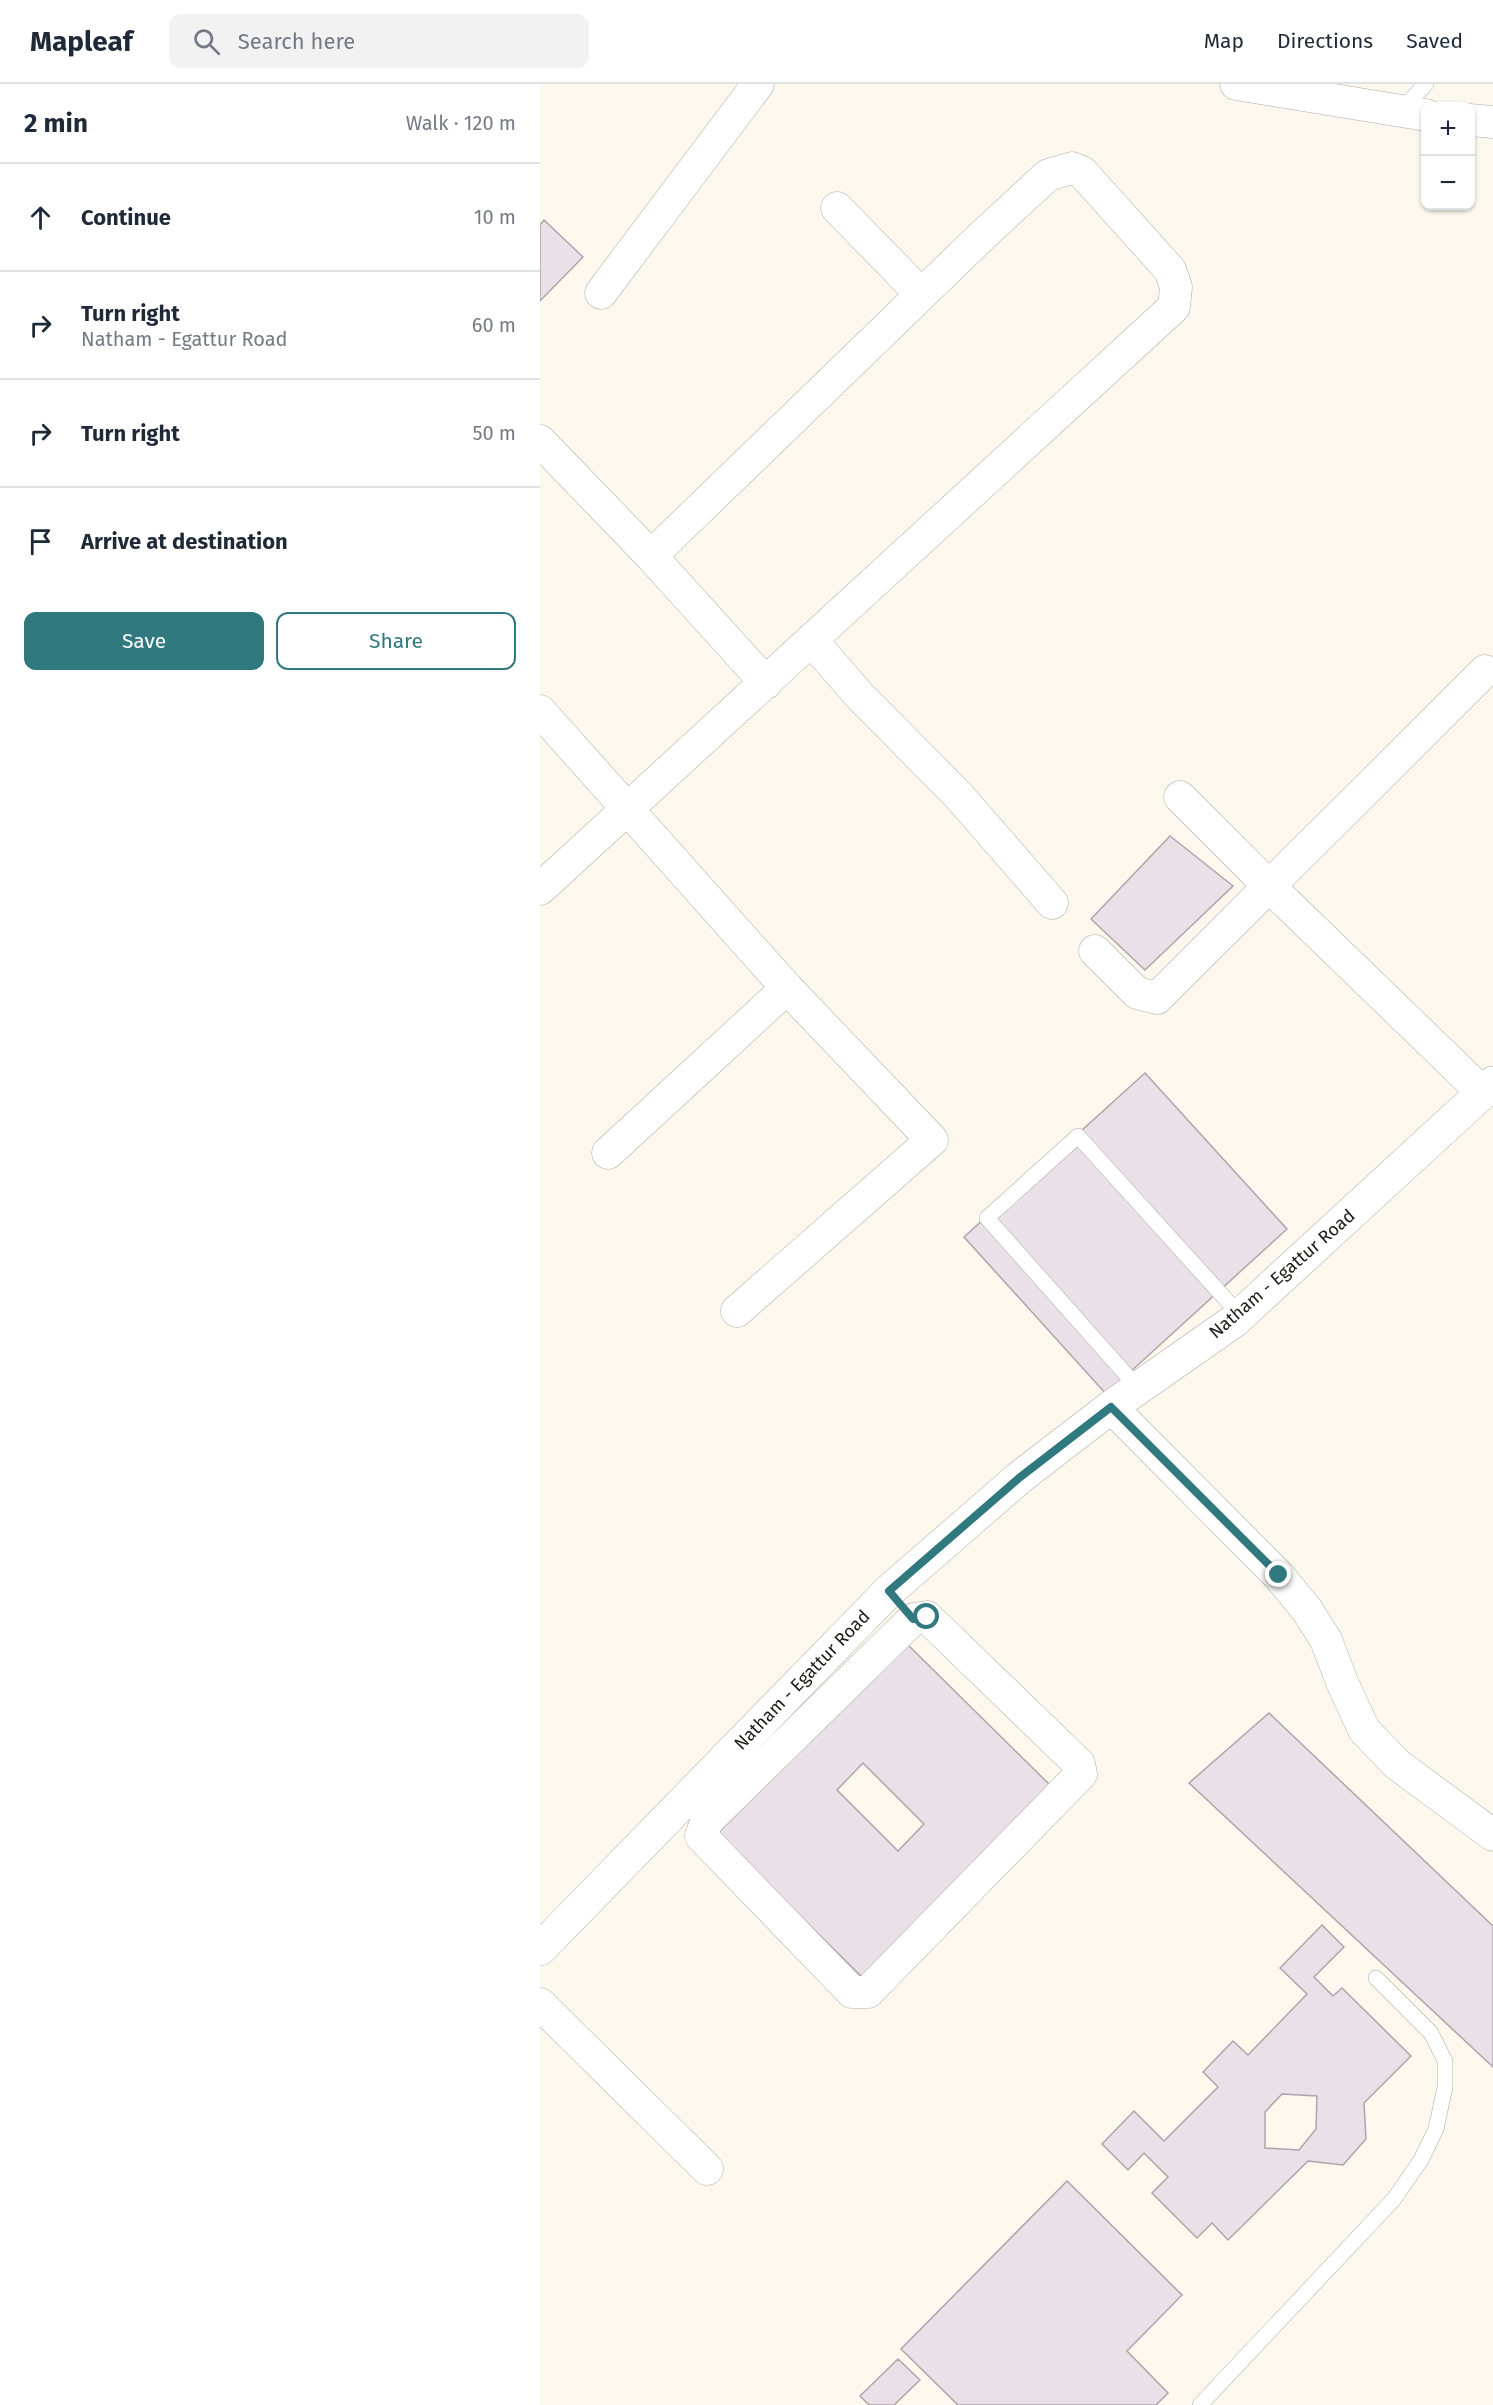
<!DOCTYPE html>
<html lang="en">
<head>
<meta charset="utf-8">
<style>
  :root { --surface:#fff; --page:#f2f2f3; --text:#1f2937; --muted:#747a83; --line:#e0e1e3; --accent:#30797f }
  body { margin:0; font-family:"Fira Sans",sans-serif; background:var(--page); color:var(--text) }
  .controls { position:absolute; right:18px; top:18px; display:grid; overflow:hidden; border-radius:12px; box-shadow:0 2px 4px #0004 }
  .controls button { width:54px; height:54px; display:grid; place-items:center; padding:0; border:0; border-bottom:2px solid var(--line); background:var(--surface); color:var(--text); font:30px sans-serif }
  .stop { position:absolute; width:18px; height:18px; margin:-14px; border:4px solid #30797f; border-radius:50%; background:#fff }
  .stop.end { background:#30797f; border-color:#fff; box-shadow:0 2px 6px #0008 }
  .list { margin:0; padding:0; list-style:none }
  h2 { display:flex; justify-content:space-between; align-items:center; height:78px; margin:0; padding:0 24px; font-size:26px }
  h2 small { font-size:20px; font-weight:400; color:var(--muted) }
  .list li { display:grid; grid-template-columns:39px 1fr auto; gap:18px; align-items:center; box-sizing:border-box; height:108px; padding:0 24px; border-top:2px solid var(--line) }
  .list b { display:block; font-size:22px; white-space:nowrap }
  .list p { margin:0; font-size:20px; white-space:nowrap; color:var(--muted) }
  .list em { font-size:20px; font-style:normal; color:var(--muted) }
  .actions { display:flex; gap:12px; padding:18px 24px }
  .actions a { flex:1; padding:14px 0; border:2px solid var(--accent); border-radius:12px; text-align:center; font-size:21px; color:var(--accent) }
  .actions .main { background:var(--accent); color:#fff }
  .icon { flex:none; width:33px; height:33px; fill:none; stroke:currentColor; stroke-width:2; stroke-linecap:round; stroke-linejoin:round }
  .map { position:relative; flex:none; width:953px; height:2321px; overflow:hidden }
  header { display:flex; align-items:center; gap:36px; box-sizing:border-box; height:84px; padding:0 30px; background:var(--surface); border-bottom:2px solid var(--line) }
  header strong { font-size:28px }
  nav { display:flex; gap:33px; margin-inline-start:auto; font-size:21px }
  .search { width:420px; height:54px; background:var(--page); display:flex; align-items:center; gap:15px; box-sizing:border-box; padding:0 21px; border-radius:12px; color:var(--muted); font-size:22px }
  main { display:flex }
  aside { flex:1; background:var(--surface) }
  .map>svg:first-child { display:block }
  .building { fill:#eae0e7; stroke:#aea4ab; stroke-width:1.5; fill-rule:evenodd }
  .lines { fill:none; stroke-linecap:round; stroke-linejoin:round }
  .lane-casing { stroke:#b0aba2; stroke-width:16 }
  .street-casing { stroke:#b0aba2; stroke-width:33 }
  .secondary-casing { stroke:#b0aba2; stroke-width:34 }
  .lane { stroke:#fff; stroke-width:15 }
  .street { stroke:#fff; stroke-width:32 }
  .secondary { stroke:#fff; stroke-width:33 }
  .route { stroke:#30797f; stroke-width:8 }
  .labels { text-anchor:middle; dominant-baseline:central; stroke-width:4.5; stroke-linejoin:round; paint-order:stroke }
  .street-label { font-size:18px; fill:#1e1c19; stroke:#fff }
</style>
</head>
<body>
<header>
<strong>Mapleaf</strong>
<div class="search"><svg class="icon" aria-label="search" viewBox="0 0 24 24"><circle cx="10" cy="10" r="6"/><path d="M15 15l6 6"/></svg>Search here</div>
<nav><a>Map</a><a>Directions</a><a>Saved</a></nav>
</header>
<main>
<aside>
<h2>2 min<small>Walk · 120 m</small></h2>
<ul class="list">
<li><svg class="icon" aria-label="ahead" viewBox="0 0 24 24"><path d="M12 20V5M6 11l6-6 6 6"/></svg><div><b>Continue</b></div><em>10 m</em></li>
<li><svg class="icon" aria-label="right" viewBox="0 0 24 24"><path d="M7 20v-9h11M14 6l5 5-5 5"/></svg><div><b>Turn right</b><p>Natham - Egattur Road</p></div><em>60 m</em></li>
<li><svg class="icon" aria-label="right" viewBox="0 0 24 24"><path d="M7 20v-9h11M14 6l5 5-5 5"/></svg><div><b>Turn right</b></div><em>50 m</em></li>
<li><svg class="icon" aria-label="arrive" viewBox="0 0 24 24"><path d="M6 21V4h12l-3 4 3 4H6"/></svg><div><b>Arrive at destination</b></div></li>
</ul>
<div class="actions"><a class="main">Save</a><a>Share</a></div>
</aside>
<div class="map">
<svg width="953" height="2321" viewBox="0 0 953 2321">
  <rect width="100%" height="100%" fill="#fdf8ee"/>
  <path class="building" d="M 4,136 L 43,173 L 0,217 L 0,141 Z
    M 630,752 L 693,802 L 605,886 L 551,835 Z
    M 605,989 L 747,1145 L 566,1310 L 424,1153 Z
    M 366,1559 L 513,1704 L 324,1895 L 177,1750 ZM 323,1679 L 384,1740 L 358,1767 L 297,1706 Z
    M 729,1629 L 953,1842 L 953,1983 L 649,1699 Z
    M 782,1841 L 804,1863 L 774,1893 L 793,1912 L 802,1904 L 871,1972 L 824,2019 L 826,2055 L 803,2081 L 768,2077 L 688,2156 L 672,2139 L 657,2154 L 612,2109 L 628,2093 L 604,2069 L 588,2086 L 562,2060 L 594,2027 L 624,2057 L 678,2003 L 663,1988 L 693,1957 L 708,1971 L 767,1910 L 740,1884 ZM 742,2010 L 777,2012 L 776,2045 L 759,2066 L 725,2064 L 725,2028 Z
    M 527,2097 L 642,2211 L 587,2267 L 628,2309 L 616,2321 L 418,2321 L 361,2265 Z
    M 358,2275 L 380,2296 L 354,2321 L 329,2321 L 320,2312 Z"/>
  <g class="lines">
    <g class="lane-casing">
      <path id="lane" d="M 859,28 L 886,0
        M 598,1304 L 447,1134 L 538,1052 L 700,1231
        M 660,2321 L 854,2115 L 881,2076 L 896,2045 L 905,2003 L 905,1977 L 891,1949 L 836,1894"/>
    </g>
    <g class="street-casing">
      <path id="street" d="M 696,0 L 886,31
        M 930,36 L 953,38
        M 297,124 L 381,210
        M 61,209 L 218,0
        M 0,357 L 111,472 L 226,599
        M 271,556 L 320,612 L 418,711 L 512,819
        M 0,627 L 247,904 L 392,1056 L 197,1227
        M 640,713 L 729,802 L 943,1009
        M 0,805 L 634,223 L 636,203 L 630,186 L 542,88 L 532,84 L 508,91 L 443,151 L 111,472
        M 555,867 L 597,909 L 617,914 L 945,587
        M 68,1069 L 247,904
        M 571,1323 L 739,1492 L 767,1526 L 786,1556 L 802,1598 L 824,1646 L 858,1681 L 953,1751
        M 156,1705 L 163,1719 L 167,1737 L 373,1535 L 387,1533 L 539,1680 L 541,1690 L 328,1908 L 312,1908 L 161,1752 L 167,1737
        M 0,1920 L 167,2085"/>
    </g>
    <g class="secondary-casing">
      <path id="secondary" d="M 0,1865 L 349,1507 L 479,1394 L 571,1323 L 694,1237 L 953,999"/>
    </g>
    <use href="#lane" class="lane"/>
    <use href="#street" class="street"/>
    <use href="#secondary" class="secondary"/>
  </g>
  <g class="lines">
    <path class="route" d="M 387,1533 L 373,1535 L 349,1507 L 479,1394 L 571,1323 L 739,1491"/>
  </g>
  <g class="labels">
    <g class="street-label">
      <text transform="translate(742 1190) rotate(-41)">Natham - Egattur Road</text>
      <text transform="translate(262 1596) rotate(-46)">Natham - Egattur Road</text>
    </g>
  </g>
</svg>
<div class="controls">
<button>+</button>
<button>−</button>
</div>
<div class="stop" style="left:387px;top:1533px"></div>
<div class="stop end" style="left:739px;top:1491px"></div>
</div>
</main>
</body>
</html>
